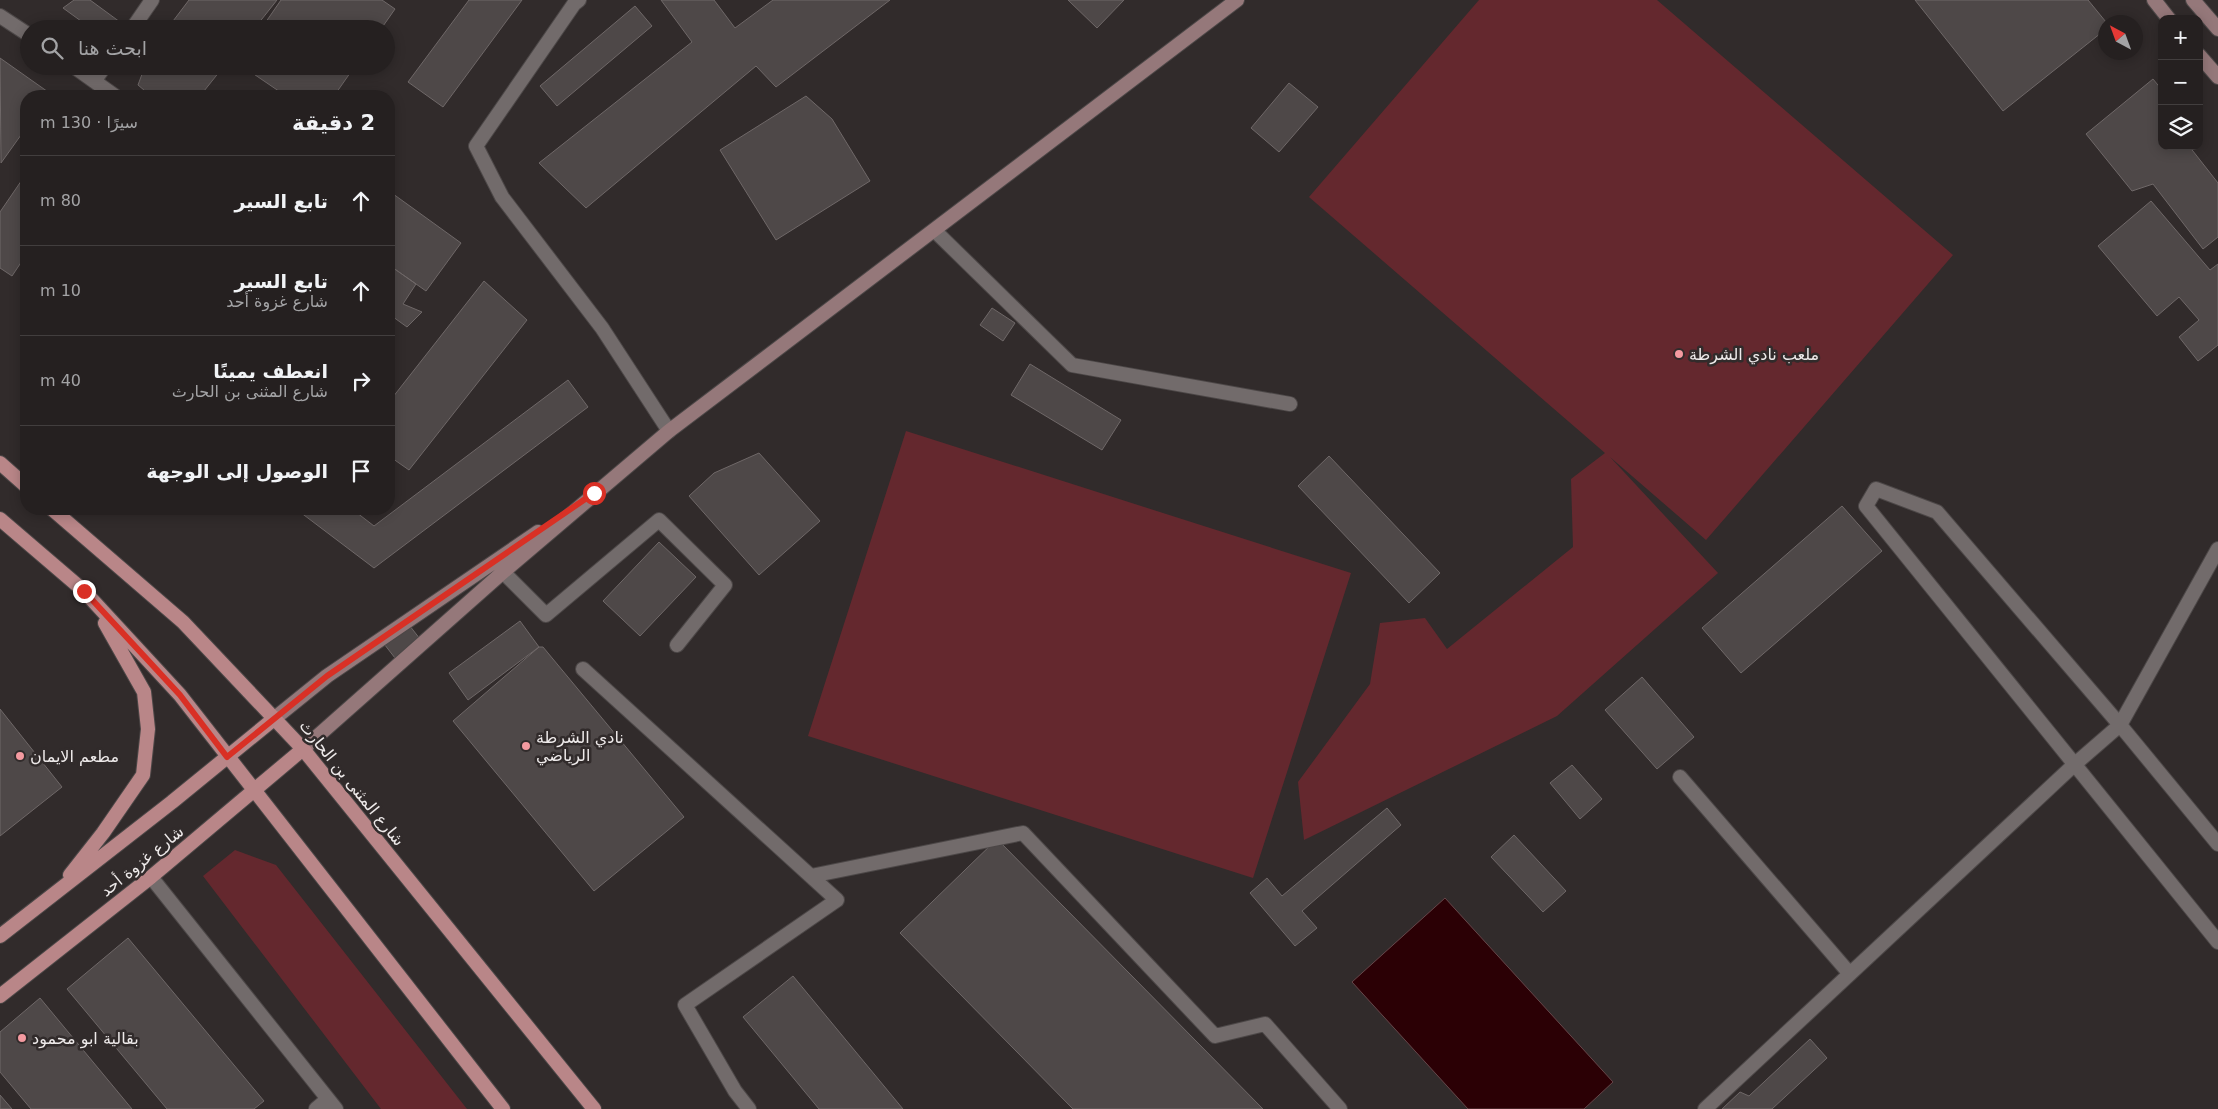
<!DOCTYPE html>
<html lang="ar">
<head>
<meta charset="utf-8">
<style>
  :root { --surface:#252020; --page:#312d2d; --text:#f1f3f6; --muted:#a3a3a5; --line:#423e3e }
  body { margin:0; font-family:"DejaVu Sans","Noto Naskh Arabic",sans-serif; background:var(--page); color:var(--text); direction:rtl }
  .controls { position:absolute; right:15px; top:15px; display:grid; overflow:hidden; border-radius:10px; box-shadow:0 2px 12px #0003 }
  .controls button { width:45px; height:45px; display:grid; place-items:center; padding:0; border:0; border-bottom:1px solid var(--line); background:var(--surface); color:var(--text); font:25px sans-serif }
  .compass { position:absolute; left:2098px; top:15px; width:45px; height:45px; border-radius:50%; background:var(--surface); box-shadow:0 2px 12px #0003; rotate:319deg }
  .stop { position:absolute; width:15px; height:15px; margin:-11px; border:4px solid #d93025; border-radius:50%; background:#fff }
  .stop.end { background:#d93025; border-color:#fff; box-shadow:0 1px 5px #0008 }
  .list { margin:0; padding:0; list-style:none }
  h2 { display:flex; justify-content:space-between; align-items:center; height:65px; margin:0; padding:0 20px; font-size:21px }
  h2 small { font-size:16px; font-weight:400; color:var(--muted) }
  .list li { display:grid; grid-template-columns:32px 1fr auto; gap:15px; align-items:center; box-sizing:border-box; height:90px; padding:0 20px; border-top:1px solid var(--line) }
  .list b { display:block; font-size:19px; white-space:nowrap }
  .list p { margin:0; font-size:16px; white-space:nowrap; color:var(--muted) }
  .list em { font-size:16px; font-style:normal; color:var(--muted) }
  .icon { flex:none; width:28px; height:28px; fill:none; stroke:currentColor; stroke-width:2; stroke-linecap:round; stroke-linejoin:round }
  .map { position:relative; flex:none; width:2218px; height:1109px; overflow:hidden; direction:ltr }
  .search { position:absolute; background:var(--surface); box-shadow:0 2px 12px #0003; left:20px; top:20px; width:375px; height:55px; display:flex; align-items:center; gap:12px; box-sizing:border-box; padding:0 18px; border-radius:28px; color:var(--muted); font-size:19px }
  .panel { position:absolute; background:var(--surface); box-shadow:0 2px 12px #0003; left:20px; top:90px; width:375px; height:425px; border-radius:20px; direction:rtl }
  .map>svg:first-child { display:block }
  .green { fill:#64282e }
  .water { fill:#2b0005; stroke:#66464a }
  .building { fill:#4e4848; stroke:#6f6868 }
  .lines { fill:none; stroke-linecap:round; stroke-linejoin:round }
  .service-casing { stroke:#4c4747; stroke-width:16 }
  .minor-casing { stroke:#4c4747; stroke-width:16 }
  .secondary-casing { stroke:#4c4747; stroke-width:16 }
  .primary-casing { stroke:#4c4747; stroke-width:16 }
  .service { stroke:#726b6b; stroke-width:14 }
  .minor { stroke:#726b6b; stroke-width:14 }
  .secondary { stroke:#95787a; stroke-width:14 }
  .primary { stroke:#b98688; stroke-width:14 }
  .route { stroke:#d93025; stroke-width:6 }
  .poi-dot { fill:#f49aa0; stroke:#312b2b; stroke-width:2 }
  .labels { text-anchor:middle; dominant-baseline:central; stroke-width:5; stroke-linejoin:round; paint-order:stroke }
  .poi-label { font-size:16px; fill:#eeeaea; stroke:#312b2b; text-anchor:start }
  .street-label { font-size:16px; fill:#eeeaea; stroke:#312b2b }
</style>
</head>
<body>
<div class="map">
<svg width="2218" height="1109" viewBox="0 0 2218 1109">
  <rect width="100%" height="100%" fill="#312b2b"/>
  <path class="green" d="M 1479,0 L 1657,0 L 1953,255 L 1706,540 L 1610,457 L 1718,573 L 1557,716 L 1304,840 L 1298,782 L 1370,684 L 1380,623 L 1425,618 L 1447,649 L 1573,547 L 1571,479 L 1605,453 L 1309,197 Z
    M 906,431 L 1351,573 L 1253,878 L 808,736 Z
    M 235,850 L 276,865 L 467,1109 L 381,1109 L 203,876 Z"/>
  <path class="water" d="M 1445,898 L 1613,1082 L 1584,1109 L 1468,1109 L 1352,982 Z"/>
  <path class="building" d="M 74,0 L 90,0 L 120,22 L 115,29 L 92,29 L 63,8 Z
    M 189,0 L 277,0 L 254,29 L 167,29 Z
    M 281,0 L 382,0 L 395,9 L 381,29 L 261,29 Z
    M 469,0 L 522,0 L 443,107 L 408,82 Z
    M 661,0 L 714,0 L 735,28 L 773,0 L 890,0 L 776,87 L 756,66 L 586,208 L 539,163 L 692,42 Z
    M 1068,0 L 1124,0 L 1097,28 Z
    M 1915,0 L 2088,0 L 2106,22 L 2106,29 L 2003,111 Z
    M 635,6 L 652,26 L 557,106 L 540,86 Z
    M 0,58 L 51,94 L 49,96 L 26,96 L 26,128 L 1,163 Z
    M 145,66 L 224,66 L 200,96 L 151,96 L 138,85 Z
    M 242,66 L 355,66 L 334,96 L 286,96 Z
    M 2153,79 L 2162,90 L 2162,146 L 2189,146 L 2218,183 L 2218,237 L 2203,249 L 2153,184 L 2132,191 L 2086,134 Z
    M 1289,83 L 1318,107 L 1279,152 L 1251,128 Z
    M 806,96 L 832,119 L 870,181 L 776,240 L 720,150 Z
    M 26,174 L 26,255 L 12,276 L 0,268 L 0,212 Z
    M 389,191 L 461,243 L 426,291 L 389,265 Z
    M 2151,201 L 2210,270 L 2218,264 L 2218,345 L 2198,361 L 2179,337 L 2199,320 L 2179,297 L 2157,316 L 2098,246 Z
    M 389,265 L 416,284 L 403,304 L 422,312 L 407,327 L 389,314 Z
    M 484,281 L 527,320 L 409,470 L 389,456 L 389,402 Z
    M 992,308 L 1015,323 L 1003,341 L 980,325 Z
    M 1030,364 L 1121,420 L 1102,450 L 1011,395 Z
    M 568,380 L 588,407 L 374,568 L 296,509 L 352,509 L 374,526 Z
    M 759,453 L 820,521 L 759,575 L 689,496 L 714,473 Z
    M 1329,456 L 1440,573 L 1409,603 L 1298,486 Z
    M 1842,506 L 1882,551 L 1741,673 L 1702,628 Z
    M 659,542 L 696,577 L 640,636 L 603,601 Z
    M 406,621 L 427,648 L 402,667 L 381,640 Z
    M 520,621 L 539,647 L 468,700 L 449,673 Z
    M 539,647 L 543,647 L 684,817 L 594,891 L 453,721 Z
    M 1642,677 L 1694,737 L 1657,769 L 1605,710 Z
    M 0,709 L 62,787 L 0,836 Z
    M 1572,765 L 1602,799 L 1580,819 L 1550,783 Z
    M 1387,808 L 1401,825 L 1302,911 L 1317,928 L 1295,946 L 1250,893 L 1267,878 L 1282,896 Z
    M 1514,835 L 1566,891 L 1543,912 L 1491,857 Z
    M 997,839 L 1263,1109 L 1073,1109 L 900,933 Z
    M 128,938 L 264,1101 L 254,1109 L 167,1109 L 67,989 Z
    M 793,976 L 903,1109 L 819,1109 L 743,1017 Z
    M 40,998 L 132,1109 L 31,1109 L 0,1072 L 0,1032 Z
    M 1810,1039 L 1827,1058 L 1772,1109 L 1722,1109 L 1740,1092 L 1749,1096 Z
    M 0,1095 L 12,1109 L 0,1109 Z"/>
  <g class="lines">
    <g class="service-casing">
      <path id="service" d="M 579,0 L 574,4 L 476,146 L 502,197 L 602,328 L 669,431
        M 0,16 L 29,35
        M 132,29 L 152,0
        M 73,66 L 115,96
        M 94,81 L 105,66
        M 935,231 L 1072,365 L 1290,404
        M 2218,549 L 2120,725 L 1937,512 L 1876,489 L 1866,506 L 2218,942
        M 503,572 L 546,615 L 659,520 L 725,585 L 677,645
        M 583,669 L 837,900 L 685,1005 L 735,1091 L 749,1109
        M 1680,777 L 1850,974
        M 811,876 L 1023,833 L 1215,1036 L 1265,1024 L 1340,1109
        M 1705,1109 L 2075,764 L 2120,725 L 2218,844"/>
    </g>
    <g class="minor-casing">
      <path id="minor" d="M 151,877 L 336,1109
        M 316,1109 L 328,1099"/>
    </g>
    <g class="secondary-casing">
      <path id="secondary" d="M 2154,0 L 2169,19
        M 2193,0 L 2218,29
        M 2199,55 L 2218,77
        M 275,718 L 327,676 L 538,532
        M 303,749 L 503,572 L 669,431 L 1237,0"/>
    </g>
    <g class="primary-casing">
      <path id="primary" d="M 0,463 L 26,486
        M 52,509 L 183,622 L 303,749 L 594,1109
        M 0,519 L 84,591 L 180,695 L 503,1109
        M 70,875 L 103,833 L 143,775 L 148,729 L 144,692 L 105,623
        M 0,936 L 172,802 L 275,718
        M 0,996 L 151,877 L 303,749"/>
    </g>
    <use href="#service" class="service"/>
    <use href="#minor" class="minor"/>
    <use href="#secondary" class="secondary"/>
    <use href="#primary" class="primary"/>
  </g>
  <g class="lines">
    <path class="route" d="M 84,591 L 180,695 L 227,757 L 327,676 L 594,493"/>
  </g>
  <g class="poi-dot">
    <circle cx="1679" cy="354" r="5"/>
    <circle cx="526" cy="746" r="5"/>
    <circle cx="20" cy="756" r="5"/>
    <circle cx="22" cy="1038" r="5"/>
  </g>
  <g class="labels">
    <g class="poi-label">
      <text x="1689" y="354">ملعب نادي الشرطة</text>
      <text x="536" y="737">نادي الشرطة<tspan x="536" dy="18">الرياضي</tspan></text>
      <text x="30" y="756">مطعم الايمان</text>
      <text x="32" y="1038">بقالية ابو محمود</text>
    </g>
    <g class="street-label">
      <text transform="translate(352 783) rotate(51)">شارع المثنى بن الحارث</text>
      <text transform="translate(142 861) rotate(-39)">شارع غزوة أحد</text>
    </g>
  </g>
</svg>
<div class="controls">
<button>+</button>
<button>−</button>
<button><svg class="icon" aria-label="layers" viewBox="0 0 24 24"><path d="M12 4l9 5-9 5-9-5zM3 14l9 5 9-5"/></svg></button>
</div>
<svg class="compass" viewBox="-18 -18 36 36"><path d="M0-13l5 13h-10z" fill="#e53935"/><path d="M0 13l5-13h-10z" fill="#a3a3a5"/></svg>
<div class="stop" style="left:594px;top:493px"></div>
<div class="stop end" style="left:84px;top:591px"></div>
<div class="search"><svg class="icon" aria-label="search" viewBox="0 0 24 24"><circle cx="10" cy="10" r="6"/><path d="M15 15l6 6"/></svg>ابحث هنا</div>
<section class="panel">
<h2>2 دقيقة<small>سيرًا · 130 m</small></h2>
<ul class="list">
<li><svg class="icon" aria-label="ahead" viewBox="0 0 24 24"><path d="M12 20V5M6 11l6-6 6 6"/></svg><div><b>تابع السير</b></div><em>80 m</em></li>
<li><svg class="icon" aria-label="ahead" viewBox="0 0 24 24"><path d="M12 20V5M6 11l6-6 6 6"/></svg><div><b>تابع السير</b><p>شارع غزوة أحد</p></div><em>10 m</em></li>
<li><svg class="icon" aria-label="right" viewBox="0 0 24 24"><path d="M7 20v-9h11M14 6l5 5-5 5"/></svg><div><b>انعطف يمينًا</b><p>شارع المثنى بن الحارث</p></div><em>40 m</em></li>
<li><svg class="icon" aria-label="arrive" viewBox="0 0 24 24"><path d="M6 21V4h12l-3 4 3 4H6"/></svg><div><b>الوصول إلى الوجهة</b></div></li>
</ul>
</section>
</div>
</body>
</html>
